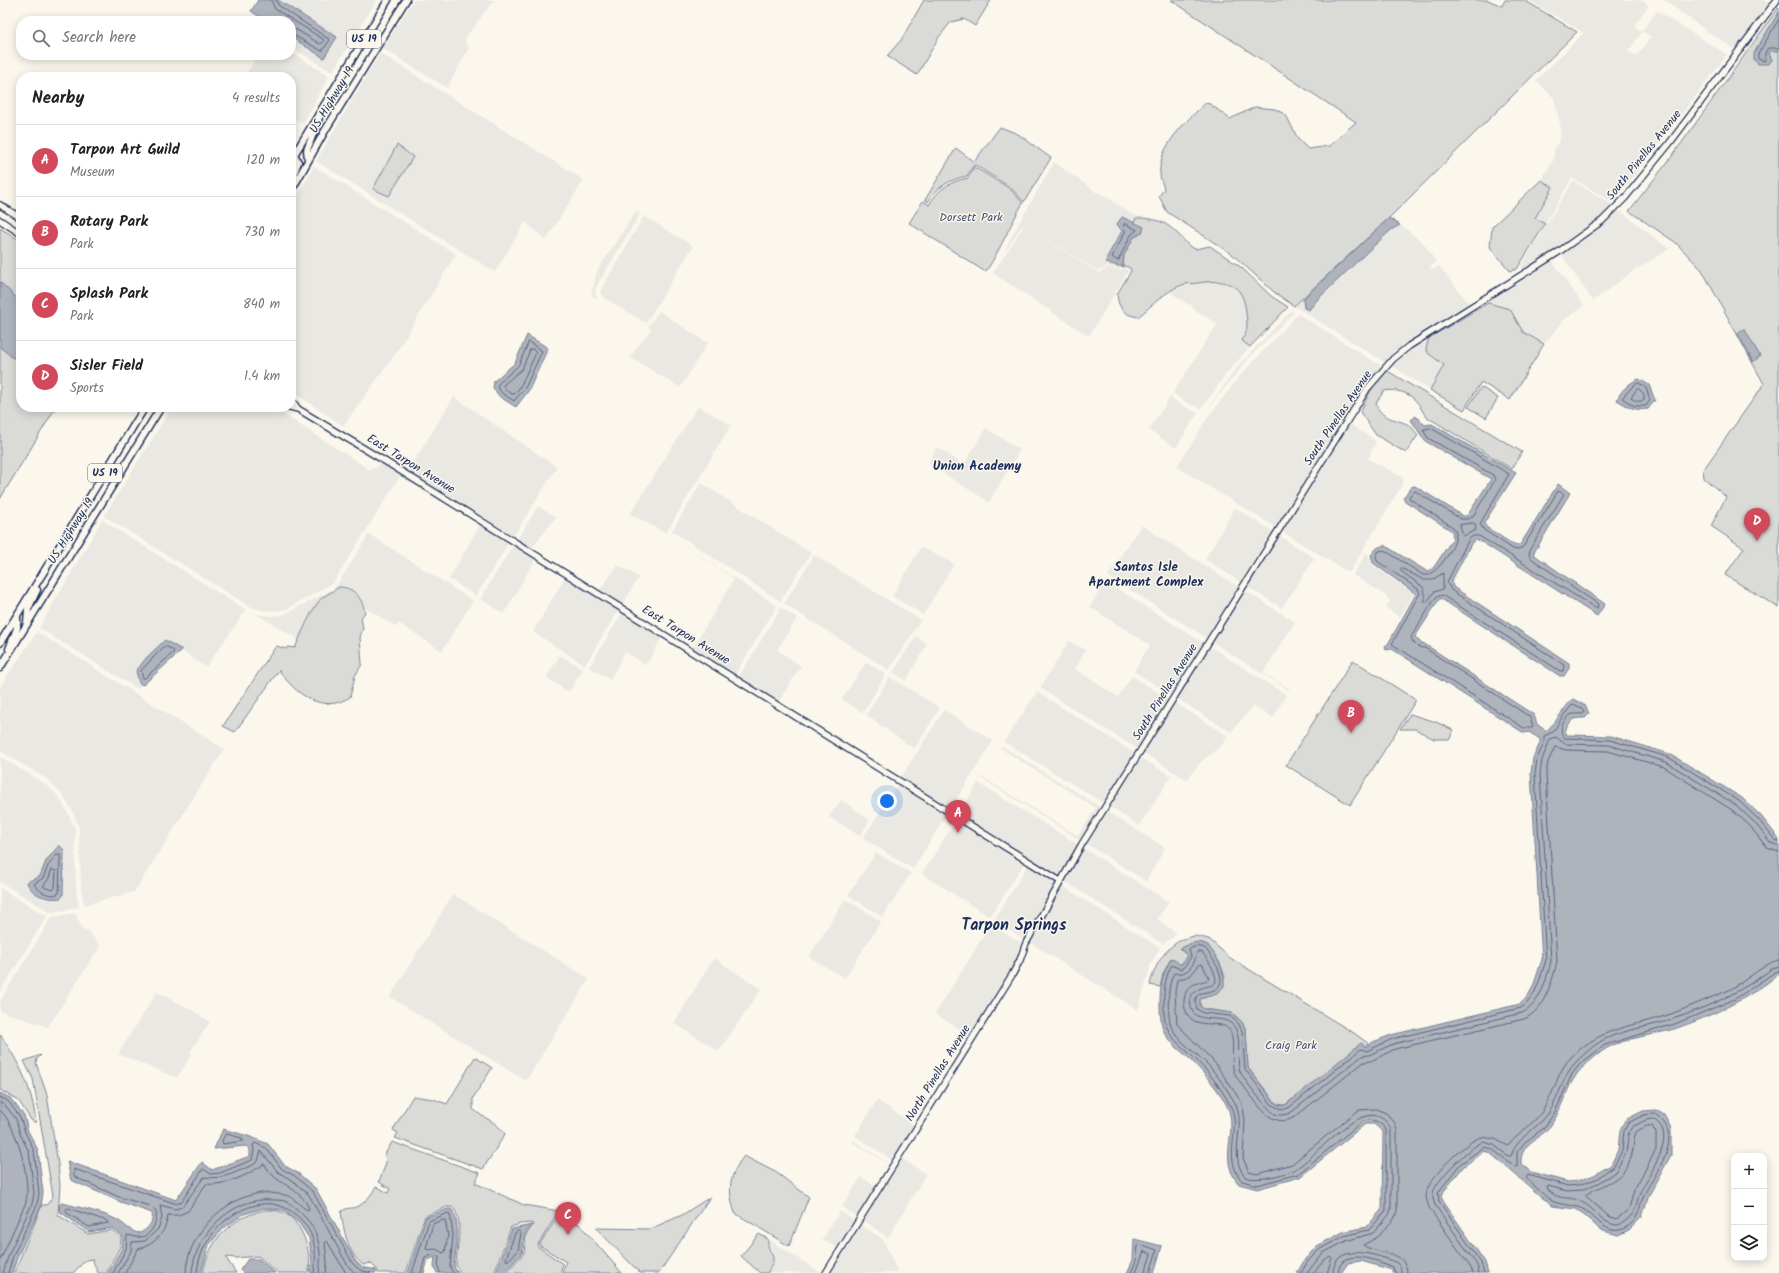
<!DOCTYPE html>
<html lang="en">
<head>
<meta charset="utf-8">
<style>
  :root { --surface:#fff; --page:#f6f6f6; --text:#222; --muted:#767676; --line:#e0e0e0; --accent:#d1495b }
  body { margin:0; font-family:Kalam,sans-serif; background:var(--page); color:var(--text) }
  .controls { position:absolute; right:12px; bottom:12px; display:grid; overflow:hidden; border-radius:8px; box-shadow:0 2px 10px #0003 }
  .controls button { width:36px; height:36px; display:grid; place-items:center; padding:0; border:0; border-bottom:1px solid var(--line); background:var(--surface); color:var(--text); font:20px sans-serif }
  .you { position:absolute; left:887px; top:801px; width:14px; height:14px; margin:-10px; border:3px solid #fff; border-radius:50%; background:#1a73e8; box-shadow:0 0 0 6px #1a73e833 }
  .badge { display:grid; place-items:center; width:26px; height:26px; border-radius:50%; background:var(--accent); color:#fff; font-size:13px; font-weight:700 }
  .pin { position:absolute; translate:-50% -33px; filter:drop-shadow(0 1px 2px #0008) }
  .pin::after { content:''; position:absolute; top:21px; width:14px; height:12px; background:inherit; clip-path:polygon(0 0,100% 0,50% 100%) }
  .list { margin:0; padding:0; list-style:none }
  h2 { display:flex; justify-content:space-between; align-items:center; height:52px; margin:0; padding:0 16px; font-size:17px }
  h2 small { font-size:13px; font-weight:400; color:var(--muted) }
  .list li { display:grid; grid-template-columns:26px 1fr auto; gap:12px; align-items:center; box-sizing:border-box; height:72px; padding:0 16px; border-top:1px solid var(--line) }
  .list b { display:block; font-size:15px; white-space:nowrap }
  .list p { margin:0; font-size:13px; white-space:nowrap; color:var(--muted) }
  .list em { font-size:13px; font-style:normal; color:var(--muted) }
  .icon { flex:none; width:22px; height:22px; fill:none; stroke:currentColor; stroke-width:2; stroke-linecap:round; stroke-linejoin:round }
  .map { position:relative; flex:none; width:1779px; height:1273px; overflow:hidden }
  .search { position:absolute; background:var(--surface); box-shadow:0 2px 10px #0003; left:16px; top:16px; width:280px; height:44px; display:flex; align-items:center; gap:10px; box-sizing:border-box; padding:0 14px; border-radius:16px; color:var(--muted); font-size:15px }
  .panel { position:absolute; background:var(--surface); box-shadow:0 2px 10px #0003; left:16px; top:72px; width:280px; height:340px; border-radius:16px }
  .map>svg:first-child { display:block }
  .built { fill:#eae8e2; fill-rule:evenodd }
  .green { fill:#dadad7; stroke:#7a849a }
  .water { fill:#afb3bb; stroke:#747e96 }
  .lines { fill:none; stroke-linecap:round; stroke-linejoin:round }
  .shore { stroke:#566483; stroke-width:1 }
  .secondary-casing { stroke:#1b2f5e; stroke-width:8 }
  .trunk-casing { stroke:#1b2f5e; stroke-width:9 }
  .secondary { stroke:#fbf7ec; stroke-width:5.5 }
  .trunk { stroke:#fbf7ec; stroke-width:6 }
  .labels { text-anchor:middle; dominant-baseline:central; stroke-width:3; stroke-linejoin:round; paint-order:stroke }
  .shield { fill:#fbf7ec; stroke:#5e6b89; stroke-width:1 }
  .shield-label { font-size:11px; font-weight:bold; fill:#1b2f5e }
  .street-label { font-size:12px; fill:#1b2f5e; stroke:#fbf7ec }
  .park-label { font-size:12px; fill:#415176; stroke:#fbf7ec }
  .neighbourhood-label { font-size:13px; font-weight:bold; fill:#1b2f5e; stroke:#fbf7ec }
  .district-label { font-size:16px; font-weight:bold; fill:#1b2f5e; stroke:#fbf7ec }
</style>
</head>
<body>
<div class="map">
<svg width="1779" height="1273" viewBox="0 0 1779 1273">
  <rect width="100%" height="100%" fill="#fbf7ec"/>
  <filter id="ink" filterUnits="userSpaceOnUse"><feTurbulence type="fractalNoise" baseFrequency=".025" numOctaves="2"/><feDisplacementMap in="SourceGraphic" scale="8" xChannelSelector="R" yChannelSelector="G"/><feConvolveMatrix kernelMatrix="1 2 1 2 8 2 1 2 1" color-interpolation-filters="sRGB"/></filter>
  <g filter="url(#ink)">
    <path class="built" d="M 278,0 L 377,0 L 332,72 L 291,47 L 291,37 L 324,58 Z
      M 414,0 L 494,0 L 466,37 L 465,42 L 469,48 L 447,88 L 382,48 Z
      M 1528,0 L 1640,0 L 1649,5 L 1634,26 L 1642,32 L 1628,51 L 1636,57 L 1651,37 L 1642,31 L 1657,11 L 1727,55 L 1642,166 L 1612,202 L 1572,178 L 1545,224 L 1535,218 L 1553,187 L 1541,180 L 1554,159 L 1554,150 L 1559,140 L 1561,129 L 1554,98 L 1536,80 L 1584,33 Z
      M 1664,0 L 1764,0 L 1770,5 L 1736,50 L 1705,30 Z
      M 291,52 L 329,76 L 303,124 L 291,117 L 291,77 L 245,77 L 257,55 L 291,55 Z
      M 380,53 L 584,180 L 546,240 L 525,222 L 495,272 L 316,161 Z
      M 1054,162 L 1096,192 L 1106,196 L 1128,212 L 1138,216 L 1134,223 L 1122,217 L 1122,231 L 1106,259 L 1106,263 L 1123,267 L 1119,270 L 1108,266 L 1098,271 L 1024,226 L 1021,227 L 1004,253 L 1009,241 Z
      M 314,166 L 456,254 L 394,356 L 343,426 L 291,390 L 291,207 Z
      M 1573,181 L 1615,206 L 1601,219 L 1524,271 L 1521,266 Z
      M 1618,209 L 1669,249 L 1641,267 L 1636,269 L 1593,301 L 1560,253 L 1599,227 Z
      M 636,211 L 640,214 L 596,287 L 595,293 L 598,299 L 591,295 L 597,271 Z
      M 644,216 L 693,246 L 646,323 L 604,298 L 600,291 Z
      M 1400,225 L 1409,231 L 1424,244 L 1436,262 L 1430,267 L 1432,270 L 1439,266 L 1470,305 L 1399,351 L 1386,363 L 1294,306 L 1303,299 L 1303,302 L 1313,307 L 1318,299 L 1365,254 L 1391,230 Z
      M 1024,226 L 1099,273 L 1109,267 L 1119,271 L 1124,268 L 1129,270 L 1089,336 L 993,273 Z
      M 1551,259 L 1584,306 L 1563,321 L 1544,344 L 1523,332 L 1510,309 L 1488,303 L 1485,300 Z
      M 1210,280 L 1233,285 L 1242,295 L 1246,305 L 1248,331 L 1241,340 L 1250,347 L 1226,374 L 1201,409 L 1182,400 L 1173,393 L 1217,324 L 1192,308 L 1193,306 L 1190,304 L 1189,305 L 1170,292 L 1183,285 Z
      M 1473,308 L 1474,310 L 1429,338 L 1429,354 L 1444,365 L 1430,390 L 1390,365 L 1402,355 Z
      M 1292,310 L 1294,312 L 1249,358 L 1205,412 L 1238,366 Z
      M 659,311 L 707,343 L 710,339 L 680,388 L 630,357 L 651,329 L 648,327 Z
      M 1298,314 L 1383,367 L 1277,528 L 1177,467 L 1208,417 L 1239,377 Z
      M 454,397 L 557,467 L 513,537 L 409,473 L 409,469 Z
      M 1170,397 L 1179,404 L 1198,413 L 1176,448 L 1149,430 Z
      M 698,406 L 731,425 L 666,533 L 630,514 Z
      M 172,407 L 272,407 L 370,470 L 377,467 L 379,463 L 400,476 L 333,583 L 287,609 L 272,611 L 261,610 L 249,606 L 104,516 Z
      M 1348,423 L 1376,441 L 1368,459 L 1404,478 L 1402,485 L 1349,573 L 1281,531 Z
      M 986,428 L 1020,450 L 989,502 L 928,464 L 937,447 L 964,465 Z
      M 701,483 L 811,553 L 780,601 L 672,531 Z
      M 538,506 L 556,517 L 531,549 L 517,540 Z
      M 1235,508 L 1274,532 L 1243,584 L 1205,559 Z
      M 102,520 L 246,610 L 206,667 L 165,640 L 139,683 L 141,684 L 138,689 L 39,628 Z
      M 1386,520 L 1366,553 L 1370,557 L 1371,564 L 1414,594 L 1400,617 L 1386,608 L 1390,601 L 1385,595 L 1353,575 Z
      M 481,523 L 510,541 L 476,596 L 449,579 Z
      M 1141,525 L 1240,588 L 1208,639 L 1108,576 Z
      M 369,534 L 473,601 L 442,651 L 399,623 L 396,627 L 364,607 L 361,599 L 354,591 L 345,587 L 339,587 L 316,607 L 299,640 L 256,614 L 272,616 L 283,615 L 335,588 Z
      M 1278,535 L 1319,561 L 1314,559 L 1282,608 L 1246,586 Z
      M 676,540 L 777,606 L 734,676 L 692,649 L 734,579 Z
      M 514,544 L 536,558 L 504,614 L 480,599 Z
      M 921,547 L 954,564 L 923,615 L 892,596 Z
      M 814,555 L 921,620 L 889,670 L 784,604 Z
      M 618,565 L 639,577 L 622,605 L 599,591 Z
      M 565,577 L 619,609 L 585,665 L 533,632 Z
      M 1105,581 L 1205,644 L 1173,696 L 1134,671 L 1150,645 L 1090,607 Z
      M 1244,590 L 1295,622 L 1263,673 L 1290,689 L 1289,690 L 1212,642 Z
      M 781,608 L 797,618 L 777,650 L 801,666 L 778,703 L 738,678 Z
      M 622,613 L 663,636 L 646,665 L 625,652 L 610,680 L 589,667 Z
      M 37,632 L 224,749 L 134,892 L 130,893 L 84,905 L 81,887 L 79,828 L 73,812 L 62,794 L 47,779 L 0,751 L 0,687 Z
      M 916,636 L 927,644 L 906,681 L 893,672 Z
      M 1069,641 L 1086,650 L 1075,669 L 1118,697 L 1132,676 L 1170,700 L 1139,750 L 1040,688 Z
      M 1209,646 L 1286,695 L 1273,718 L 1253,706 L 1231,732 L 1176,698 Z
      M 560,655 L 583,669 L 569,692 L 546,678 Z
      M 866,662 L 886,674 L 863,713 L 842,699 Z
      M 890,677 L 940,708 L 913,751 L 914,749 L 866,715 Z
      M 1037,692 L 1136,754 L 1105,804 L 1004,742 Z
      M 1174,702 L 1228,736 L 1223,744 L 1200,763 L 1187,780 L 1142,752 Z
      M 944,710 L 993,741 L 950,810 L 900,779 Z
      M 1002,746 L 1102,808 L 1082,841 L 981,778 L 982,777 L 1078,836 L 1096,808 L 1000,748 Z
      M 0,757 L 44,783 L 59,797 L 69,815 L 75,829 L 76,888 L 79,907 L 66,910 L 50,912 L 0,882 ZM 57,846 L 64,850 L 64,889 L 44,897 L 32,890 L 27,882 L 40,876 L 44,864 Z
      M 1140,757 L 1171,776 L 1139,826 L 1109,806 Z
      M 978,783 L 1079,845 L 1060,878 L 958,816 Z
      M 898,784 L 947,814 L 913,869 L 863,838 Z
      M 841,800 L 870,820 L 860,836 L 829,817 Z
      M 1106,811 L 1165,848 L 1146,881 L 1085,843 Z
      M 956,820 L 1025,862 L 990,917 L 922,874 Z
      M 1083,848 L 1169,902 L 1157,919 L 1176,933 L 1174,936 L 1163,944 L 1063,880 Z
      M 876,853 L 911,873 L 883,917 L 848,895 Z
      M 1028,865 L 1057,882 L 1025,940 L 994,920 Z
      M 1061,885 L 1160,948 L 1151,964 L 1138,1010 L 1029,942 Z
      M 0,888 L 47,916 L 0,992 Z
      M 453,894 L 589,979 L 526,1081 L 390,997 Z
      M 845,899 L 881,921 L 845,978 L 809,957 Z
      M 75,913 L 83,930 L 85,932 L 87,929 L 100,946 L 48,1027 L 0,1011 L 0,1001 L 52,917 Z
      M 991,924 L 1023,944 L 1015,965 L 971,1036 L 935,1014 Z
      M 714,958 L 761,989 L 719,1051 L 674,1023 Z
      M 157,992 L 192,1010 L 210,1022 L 190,1052 L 192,1054 L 177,1078 L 118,1054 Z
      M 877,1100 L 914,1125 L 894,1161 L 855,1136 Z
      M 853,1140 L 891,1165 L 858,1217 L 842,1207 L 861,1177 L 875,1185 L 889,1164 L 852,1142 Z
      M 901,1158 L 926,1174 L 888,1238 L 862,1219 Z
      M 840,1211 L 856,1221 L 825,1270 L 838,1248 L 822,1240 Z
      M 859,1224 L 883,1239 L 898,1273 L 829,1273 Z
      M 768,1239 L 821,1273 L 767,1273 L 773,1264 L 773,1253 L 767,1242 Z"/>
    <path class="green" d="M 924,0 L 991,0 L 975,26 L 964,19 L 951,22 L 939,37 L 917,75 L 887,56 L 901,40 Z
      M 1171,0 L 1488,0 L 1502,6 L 1505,0 L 1524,0 L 1577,32 L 1389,218 L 1294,306 L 1274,292 L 1232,254 L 1167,212 L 1159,196 L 1164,189 C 1163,184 1160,179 1160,174 C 1157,147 1188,119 1206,103 L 1210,104 L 1230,119 L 1255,107 L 1275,109 L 1286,115 L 1298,139 L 1308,149 L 1329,146 L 1356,122 Z
      M 1779,7 L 1779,608 L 1725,575 L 1744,548 L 1711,526 L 1726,497 L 1704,478 L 1703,470 L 1764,384 L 1702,270 L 1675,242 L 1629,211 L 1670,159 Z
      M 1000,127 L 1018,134 L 1051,158 L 1024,202 L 1010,187 L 975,165 L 973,166 L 967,176 C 950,179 937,187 928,202 L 925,200 L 956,148 L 974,162 Z
      M 397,145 L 413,157 L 389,196 L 373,189 Z
      M 974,167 L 1009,188 L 1023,203 C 1010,225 1001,248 987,270 L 984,271 L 909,223 L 923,201 L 929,205 C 938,189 951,181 968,178 Z
      M 1541,180 L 1553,187 L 1535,218 L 1545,224 L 1517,269 L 1510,271 L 1490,247 L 1492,227 Z
      M 1136,218 C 1164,218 1171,226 1189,246 L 1195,249 L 1210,246 L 1242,268 L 1271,296 L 1288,307 L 1250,347 L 1241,340 C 1249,332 1247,323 1246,312 C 1243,281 1223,279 1198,283 C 1193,284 1187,283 1182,285 C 1165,291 1152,306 1138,317 C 1124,315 1118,308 1117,294 L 1131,271 L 1130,268 L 1125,266 L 1123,267 L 1124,255 L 1134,237 L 1139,235 L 1143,227 L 1134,223 Z
      M 0,228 L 21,241 L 21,407 L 56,407 L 0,499 Z
      M 1488,303 L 1510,309 L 1523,332 L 1544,344 L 1510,400 L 1481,382 L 1464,410 L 1430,390 L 1444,365 L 1429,354 L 1426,349 L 1429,338 Z
      M 1386,370 L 1522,452 L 1512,469 L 1427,417 C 1422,412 1420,405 1416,401 C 1408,392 1395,389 1384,391 L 1376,403 C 1380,419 1394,418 1407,424 C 1412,426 1414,431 1418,435 L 1406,453 L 1376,435 L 1360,412 L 1372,388 Z
      M 1481,387 L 1498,398 L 1486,418 L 1468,407 Z
      M 339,587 C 354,587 362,598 365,612 L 361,618 L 363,628 L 360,637 L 362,664 L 355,676 L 350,697 C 322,715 294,693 279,670 L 235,732 L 223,726 L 276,646 L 286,649 L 288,647 L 295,648 C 300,637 314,603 323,597 C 328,594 334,590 339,587 Z
      M 1353,660 L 1416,700 L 1350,805 L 1286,765 Z
      M 1410,714 L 1436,722 L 1453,730 L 1450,739 L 1434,739 L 1415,729 L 1400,729 Z
      M 1195,936 L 1209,939 L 1230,958 L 1354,1033 L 1369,1044 L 1356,1049 L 1285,1105 L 1277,1104 L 1248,1068 L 1246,1030 L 1242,1022 L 1232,1013 L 1204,1009 L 1200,1006 L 1200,999 L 1212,995 L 1225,977 L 1220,963 L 1208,945 C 1198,940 1189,944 1180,949 L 1188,956 L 1180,965 L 1171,958 L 1163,974 L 1160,987 L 1150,985 C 1155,962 1170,939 1195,936 Z
      M 0,1034 C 20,1065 32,1086 36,1123 L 31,1120 L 19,1101 L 0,1090 Z
      M 41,1055 L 37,1059 L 36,1063 L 47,1095 L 58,1164 L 60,1186 L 58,1215 L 88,1234 L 112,1230 L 121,1238 L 120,1247 L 106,1273 L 98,1273 L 92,1259 L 86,1260 L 73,1273 L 14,1273 L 42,1205 L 47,1205 L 53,1196 L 33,1079 L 24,1061 Z
      M 475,1057 L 492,1068 L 473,1098 L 473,1109 C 485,1120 494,1119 505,1134 L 483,1169 L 395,1138 L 398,1133 L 393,1130 L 413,1096 L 433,1099 L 447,1104 Z
      M 392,1142 L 480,1173 L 475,1183 L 524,1205 L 559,1211 L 537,1246 L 563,1264 L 560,1273 L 506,1273 L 524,1253 L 526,1235 L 533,1225 L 532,1223 L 520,1224 L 511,1227 L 494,1273 L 461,1273 L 456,1266 C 456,1251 465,1218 452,1207 L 447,1207 L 425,1216 L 406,1273 L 378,1273 L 377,1269 L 370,1263 L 363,1265 C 347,1252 344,1231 341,1212 C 346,1207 350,1209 356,1207 C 365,1204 372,1194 376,1186 L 388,1193 L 390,1189 L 379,1182 L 386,1163 L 385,1154 Z
      M 744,1156 L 777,1173 L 809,1197 L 789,1246 L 735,1213 C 727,1190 729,1175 744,1156 Z
      M 710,1197 L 659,1273 L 640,1273 L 596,1228 L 650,1229 L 682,1215 Z
      M 263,1210 C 268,1210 276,1210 282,1212 C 302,1220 312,1252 309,1271 L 306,1273 L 278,1273 L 258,1256 L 235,1258 L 227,1257 L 226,1258 L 236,1273 L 203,1273 C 210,1238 229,1220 263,1210 Z
      M 561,1212 L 581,1226 L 622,1273 L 562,1273 L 566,1262 L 539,1245 Z
      M 759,1234 L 768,1239 C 766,1255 781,1253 767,1273 L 760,1273 L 741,1256 Z"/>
    <path class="water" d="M 258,0 L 278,0 L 337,37 L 324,58 L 291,37 L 291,21 L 266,21 L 251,11 Z
      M 1779,12 L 1779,51 L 1771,51 L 1769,53 L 1772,60 L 1769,64 L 1758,64 L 1754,60 L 1754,53 Z
      M 1122,217 L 1144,227 L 1142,233 L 1134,237 L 1124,255 L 1123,267 L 1106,263 L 1107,257 L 1122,231 L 1117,224 Z
      M 1389,218 L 1400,225 L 1391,230 L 1365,254 L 1318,299 L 1309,310 L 1304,308 L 1303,299 Z
      M 0,282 L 20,301 L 21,358 L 13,358 L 0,347 Z
      M 1741,330 L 1745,330 L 1760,356 L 1753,362 L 1738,334 Z
      M 527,335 L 548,348 L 529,390 L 516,407 L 500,397 L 493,388 L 494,381 L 515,363 Z
      M 1639,379 L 1649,385 L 1655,400 L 1648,409 C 1635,411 1628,407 1617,400 C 1620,391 1630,382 1639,379 Z
      M 1416,416 L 1425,425 L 1432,424 L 1437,427 L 1516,473 L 1484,523 L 1486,527 L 1514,545 L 1520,545 L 1558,484 L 1570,493 L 1533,554 L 1605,604 L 1597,616 L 1480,541 L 1476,540 L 1472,542 L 1452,580 L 1453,587 L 1569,663 L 1569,668 L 1564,676 L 1560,676 L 1440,598 L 1415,637 L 1422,644 L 1423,643 L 1534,715 L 1537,724 L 1546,731 C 1549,730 1568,705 1570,701 L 1573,699 L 1586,706 L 1589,714 L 1585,718 C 1572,718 1571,720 1565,731 L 1567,735 L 1611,736 L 1670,754 L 1742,798 L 1761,816 L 1779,839 L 1779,974 C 1750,998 1710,1017 1674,1029 C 1654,1035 1626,1038 1607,1048 C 1599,1053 1590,1061 1583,1067 C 1567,1082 1563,1108 1551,1125 C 1540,1140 1520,1142 1521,1164 L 1531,1172 L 1568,1182 L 1578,1181 L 1594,1175 L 1611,1165 L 1618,1150 L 1620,1130 L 1625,1120 L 1643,1111 L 1656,1110 L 1664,1115 L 1671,1128 L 1671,1155 L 1648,1197 L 1642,1217 L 1629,1230 L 1618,1235 L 1600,1230 L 1585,1215 L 1576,1209 L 1552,1206 L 1490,1153 L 1484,1151 L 1463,1167 L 1441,1195 L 1443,1201 L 1485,1262 L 1488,1273 L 1392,1273 L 1392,1270 L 1361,1261 L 1348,1263 L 1341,1273 L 1297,1273 L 1305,1259 L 1317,1246 L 1343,1232 L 1367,1227 L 1382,1209 L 1383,1132 L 1374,1124 L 1365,1124 L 1300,1177 L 1257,1189 L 1239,1184 C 1217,1159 1238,1134 1228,1108 C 1221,1092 1203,1072 1191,1060 C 1182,1051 1167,1042 1163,1029 C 1160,1020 1160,1010 1160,1001 C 1160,985 1163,972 1172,958 L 1181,965 L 1188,956 L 1180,949 C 1196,939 1206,939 1216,957 C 1221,966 1225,975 1224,986 L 1217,994 L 1200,999 L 1200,1006 L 1204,1009 L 1232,1013 L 1242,1022 L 1246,1030 L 1248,1068 L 1275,1103 L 1282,1106 L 1287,1104 L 1361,1043 L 1366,1047 L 1373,1042 L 1391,1035 L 1520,1004 C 1534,994 1536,974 1542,960 L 1531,773 L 1533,758 L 1540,743 L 1540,739 L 1529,732 L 1524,733 L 1392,649 L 1386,650 L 1385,646 L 1388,644 L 1416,594 L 1373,563 L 1371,555 L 1377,548 L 1384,545 L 1428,572 L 1434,567 L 1453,538 L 1452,531 L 1405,501 L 1403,498 L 1411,487 L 1415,486 L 1463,516 L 1467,516 L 1491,479 L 1425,441 L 1411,420 Z
      M 165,640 L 182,650 L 143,685 L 139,683 L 136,671 L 147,657 Z
      M 59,845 L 64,850 L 63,895 L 61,898 C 49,900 31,896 27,882 L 40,876 L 46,861 Z
      M 0,1093 L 10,1098 L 24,1115 L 28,1131 L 38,1150 L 43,1193 L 41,1206 L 17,1258 L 12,1273 L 0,1273 Z
      M 223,1129 L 248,1136 L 268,1144 L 285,1166 L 298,1173 L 316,1189 L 356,1262 L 362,1267 L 376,1270 L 376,1273 L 310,1273 L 312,1262 L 309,1238 L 299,1223 L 283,1210 L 263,1208 L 244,1214 L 223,1228 L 209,1245 L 201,1273 L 108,1273 L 122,1248 L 123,1237 L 112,1228 L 89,1232 L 60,1212 L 59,1205 L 62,1203 C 78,1207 106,1213 119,1221 C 127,1226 130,1232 140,1233 C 148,1229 154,1222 152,1213 L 118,1201 L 71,1180 L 67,1161 L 176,1200 L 202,1162 L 212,1170 L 250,1156 L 250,1149 L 246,1146 L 214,1149 Z
      M 448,1209 L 451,1209 C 462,1222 455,1251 454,1267 L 458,1273 L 437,1273 L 434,1267 L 435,1257 L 428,1260 L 424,1273 L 408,1273 L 426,1217 Z
      M 532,1225 L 525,1234 L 522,1253 L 504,1273 L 496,1273 L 512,1229 Z
      M 1134,1239 L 1162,1246 L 1154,1273 L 1127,1273 L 1133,1260 Z
      M 248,1259 L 259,1259 L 275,1273 L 243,1273 L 240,1270 Z"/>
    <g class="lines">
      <path class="shore" d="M 271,0 L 275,9 L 323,39 L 324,42 L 320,44 L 297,30 L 291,29
        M 276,0 L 278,5 L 330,40 L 322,51 L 291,34
        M 1779,19 L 1758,54 L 1758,59 L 1765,61 L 1765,53 L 1768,48 L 1779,48
        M 1124,224 L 1126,224 L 1137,230 L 1131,235 L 1118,261 L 1112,257 L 1125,232 Z
        M 529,342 L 542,351 L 525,388 L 514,401 L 503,394 L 497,387 L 498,384 L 518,366 Z
        M 533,349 L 536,353 L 521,385 L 515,394 L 512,394 L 506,390 L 503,385 L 522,369 L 530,350 Z
        M 1639,383 L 1646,388 L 1650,400 L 1646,406 L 1634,406 L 1622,398 L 1633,386 Z
        M 1639,389 L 1644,394 L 1644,401 L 1636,401 L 1631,398 L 1636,390 Z
        M 1431,428 L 1509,474 L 1480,524 L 1484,530 L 1513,549 L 1518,550 L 1523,547 L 1558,491 L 1564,494 L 1530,549 L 1529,555 L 1532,559 L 1598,604 L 1597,609 L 1479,536 L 1473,536 L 1469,539 L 1447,582 L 1451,590 L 1564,665 L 1563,671 L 1560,671 L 1442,595 L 1436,597 L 1411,637 C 1413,644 1418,648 1425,648 L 1530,717 L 1533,726 L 1532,728 L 1524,728 L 1392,644 L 1420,593 L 1418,589 L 1377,561 L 1376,556 L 1379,551 L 1384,550 L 1423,575 L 1429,575 C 1439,570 1463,539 1454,528 L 1410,499 L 1409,496 L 1415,491 L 1461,519 L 1468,519 L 1473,516 L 1495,480 L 1493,475 L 1428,438 L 1423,430 Z
        M 1473,523 L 1475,524 L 1476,530 L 1463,536 L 1460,525 Z
        M 1401,568 L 1424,580 L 1432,580 L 1443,573 L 1443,589 L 1434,592 L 1427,602 L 1425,602 L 1425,593 L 1423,587 L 1401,571 Z
        M 165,646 L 173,650 L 174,652 L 145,678 L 143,678 L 141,671 Z
        M 57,855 L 60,855 L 60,860 L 59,893 C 52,898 38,892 34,884 L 43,878 L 48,866 Z
        M 52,870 L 56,871 L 55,888 L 53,890 L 46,888 L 43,886 L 48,880 Z
        M 0,1097 L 8,1101 L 20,1117 L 25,1132 L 34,1151 L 39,1193 L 37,1205 L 13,1256 L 8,1273
        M 0,1103 L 5,1105 L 16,1119 L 20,1134 L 29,1152 L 34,1193 L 32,1204 L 9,1254 L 3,1273
        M 0,1110 C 17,1126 31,1179 26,1202 L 0,1261
        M 1655,1114 C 1687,1136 1655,1172 1644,1195 C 1638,1209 1639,1225 1619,1230 C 1605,1233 1596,1217 1586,1211 C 1576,1204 1565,1206 1554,1202 C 1547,1199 1533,1184 1526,1178 L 1528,1175 L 1568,1186 L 1579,1185 L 1596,1179 L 1614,1166 L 1622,1151 L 1624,1131 L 1628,1123 L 1644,1115 Z
        M 1653,1119 C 1681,1134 1647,1176 1640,1193 C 1637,1199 1637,1208 1633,1213 C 1630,1218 1622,1225 1616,1225 C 1601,1223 1594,1207 1580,1201 C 1566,1195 1560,1202 1547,1189 L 1548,1186 L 1567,1191 L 1581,1190 L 1598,1183 L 1615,1172 L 1626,1153 L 1629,1132 L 1632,1127 L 1646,1120 Z
        M 1647,1126 L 1652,1126 L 1656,1133 L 1656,1150 L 1634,1190 L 1629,1209 L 1617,1219 L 1608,1216 L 1585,1195 C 1606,1182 1625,1181 1632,1154 C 1634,1147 1633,1139 1636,1132 Z
        M 226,1134 L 242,1138 L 243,1141 L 223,1144 L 222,1141 Z
        M 68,1208 L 107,1221 L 108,1223 L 89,1227 L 67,1213 L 66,1210 Z
        M 445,1220 L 448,1235 L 445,1252 L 443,1253 L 436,1249 L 427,1250 L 426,1248 L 433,1224 Z
        M 519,1231 L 521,1233 L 518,1251 L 507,1261 L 506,1259 L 515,1233 Z
        M 113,1273 L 126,1249 L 127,1235 C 131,1235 135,1238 140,1237 C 151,1237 158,1221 156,1212 L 150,1206 L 119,1197 L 77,1178 L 74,1176 L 74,1169 L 177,1204 L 182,1201 L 203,1169 L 211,1174 L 220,1173 L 252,1160 L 254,1150 L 253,1145 L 255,1143 L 266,1148 L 282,1169 L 295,1176 L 313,1192 L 353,1264 L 360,1270 L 371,1273
        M 118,1273 L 131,1251 L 132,1242 L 145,1241 L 158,1229 L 162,1218 L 160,1205 L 175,1209 L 182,1207 L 204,1177 C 224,1180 235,1172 253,1165 L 258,1161 L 261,1151 L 278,1172 L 293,1181 L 309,1195 L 348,1266 L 355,1273
        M 125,1273 L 138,1249 C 155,1245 166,1232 168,1215 L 179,1215 L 188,1211 L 206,1184 C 226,1186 248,1175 264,1164 C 268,1169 271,1175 277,1179 C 290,1188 302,1193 309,1208 L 308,1210 C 300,1207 295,1197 285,1195 C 278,1194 268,1192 261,1193 C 223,1198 187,1235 186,1273
        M 192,1273 C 194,1235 233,1196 272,1200 C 277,1200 283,1200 287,1202 C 296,1207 304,1216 310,1223 C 320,1238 322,1256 319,1273
        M 197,1273 C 199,1240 229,1208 262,1204 C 282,1201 305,1217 312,1237 C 316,1247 316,1262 314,1273
        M 326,1273 L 327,1262 L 325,1243 L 327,1241 L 346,1273
        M 412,1273 L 429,1221 L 448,1213 L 450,1214 L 453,1235 L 450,1267 L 453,1273
        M 421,1273 L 425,1258 L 434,1254 L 439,1257 L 438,1266 L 440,1273
        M 1131,1273 L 1136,1261 L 1138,1246 L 1140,1244 L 1157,1250 L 1150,1273
        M 1136,1273 L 1144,1251 L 1151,1254 L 1145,1273
        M 1301,1273 L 1308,1261 L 1320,1249 L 1344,1236 L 1369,1230 L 1386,1211 L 1386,1130 C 1380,1121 1374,1119 1363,1121 L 1298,1174 L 1257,1185 L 1242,1181 C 1221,1156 1243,1129 1230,1105 C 1221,1087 1207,1070 1193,1057 C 1184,1048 1171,1039 1167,1027 C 1163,1018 1164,1007 1164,997 C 1164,986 1166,975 1172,965 L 1180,969 L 1184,967 L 1191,957 L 1189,949 L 1197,946 L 1205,948 C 1212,957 1231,983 1214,990 C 1208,993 1202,991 1197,996 L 1195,1001 L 1197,1009 L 1203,1013 L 1230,1016 L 1238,1023 L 1242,1031 L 1245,1069 L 1272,1105 L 1283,1110 L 1290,1107 L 1361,1049 L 1367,1051 L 1392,1039 L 1521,1008 C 1536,999 1541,975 1546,960 L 1535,774 L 1537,759 L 1544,743 L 1544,736 L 1553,732 L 1563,716 L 1573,704 L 1582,708 L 1585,712 L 1583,714 C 1579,714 1574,713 1570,715 C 1563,719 1558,732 1564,738 L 1610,740 L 1668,757 L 1739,801 L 1758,819 L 1775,840 L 1779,841
        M 1307,1273 L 1323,1253 L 1346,1241 L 1373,1233 L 1389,1215 L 1391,1209 L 1391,1129 C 1369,1086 1318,1157 1295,1169 C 1284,1175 1256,1182 1245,1177 C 1227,1154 1248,1124 1234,1101 C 1227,1089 1218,1076 1209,1066 C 1198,1054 1178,1042 1171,1026 C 1167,1014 1167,983 1174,973 C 1188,976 1195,964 1197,952 L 1202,952 C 1208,960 1216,971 1216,982 L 1213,985 C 1200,988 1187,991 1191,1007 C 1192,1011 1194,1015 1198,1016 C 1210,1022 1229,1014 1236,1030 C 1241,1041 1237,1057 1239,1069 C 1241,1077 1268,1110 1275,1114 C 1281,1116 1287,1115 1293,1111 L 1362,1056 L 1369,1055 L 1393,1044 L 1522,1013 C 1540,1005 1547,978 1551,961 L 1540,774 L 1542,760 L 1550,739 L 1556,737 L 1565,744 L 1609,745 L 1666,762 L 1736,805 L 1754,822 L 1771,843 L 1779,846
        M 1314,1273 L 1323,1261 L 1330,1256 L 1332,1258 L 1327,1273
        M 1333,1273 C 1334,1245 1367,1252 1384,1258 C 1388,1260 1395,1261 1398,1264 C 1401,1267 1401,1270 1401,1273
        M 1338,1273 C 1341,1245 1378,1261 1393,1267 L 1395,1273
        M 1407,1273 C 1407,1249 1376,1255 1363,1245 L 1378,1237 L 1394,1219 L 1397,1211 L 1397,1130 L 1395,1123 L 1386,1113 L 1376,1109 L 1359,1110 L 1348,1118 L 1292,1164 L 1257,1174 L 1249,1172 L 1243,1158 L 1245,1120 L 1242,1103 L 1215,1063 L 1177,1024 L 1175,992 L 1177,980 L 1190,976 L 1200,964 L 1203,965 L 1209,979 C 1204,982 1196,982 1190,987 C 1185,991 1184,998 1184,1004 C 1189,1037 1224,1014 1231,1033 C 1235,1045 1230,1060 1234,1072 C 1237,1080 1244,1086 1248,1092 C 1260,1107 1274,1131 1296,1116 L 1364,1062 L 1371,1061 L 1395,1049 L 1524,1019 C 1544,1011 1553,980 1557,961 L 1546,774 L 1548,762 L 1555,747 L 1566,750 L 1608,751 L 1664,767 L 1732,810 L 1750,826 L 1767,848 L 1779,852
        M 1473,1273 L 1471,1268 L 1430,1209 C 1427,1203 1425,1196 1427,1190 C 1432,1175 1465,1142 1481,1137 L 1495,1139 L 1508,1146 C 1519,1132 1536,1123 1545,1107 C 1555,1090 1558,1070 1572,1056 C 1604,1026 1633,1027 1671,1014 C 1690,1007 1709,998 1727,991 C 1741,985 1767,961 1779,960
        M 1479,1273 L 1477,1265 L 1435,1205 C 1434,1202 1432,1197 1433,1193 C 1435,1181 1470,1146 1483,1142 L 1494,1145 L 1508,1156 L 1511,1156 C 1516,1138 1537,1129 1548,1114 C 1560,1097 1562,1075 1577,1061 C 1584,1054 1594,1045 1603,1040 C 1625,1029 1651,1027 1673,1019 C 1709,1007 1743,991 1773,968 L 1779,966
        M 1484,1273 L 1481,1263 L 1439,1201 L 1438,1193 L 1460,1164 L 1484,1147 L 1492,1149 L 1517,1168 L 1517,1152 L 1525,1142 L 1544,1128 L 1555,1112 L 1572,1074 L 1580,1064 L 1605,1045 L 1675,1024 L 1735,999 L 1775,972 L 1779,971"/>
      <g class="secondary-casing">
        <path id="secondary" d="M 0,205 L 21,218
          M 0,220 L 21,234
          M 291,399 L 298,409
          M 290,407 L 298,409 L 383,460 L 1060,881
          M 826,1273 L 1012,975 L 1020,960 L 1026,943 L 1082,844 L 1367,389 L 1393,359 L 1409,346 L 1557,253 L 1602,221 L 1625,198 L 1669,144 L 1777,0"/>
      </g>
      <g class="trunk-casing">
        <path id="trunk" d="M 291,160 L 388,0
          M 308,160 L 307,150 L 320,115
          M 291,181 L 298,162 L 294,154
          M 291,191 L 326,129 L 406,0
          M 27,623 L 28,609 L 37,590
          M 0,643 L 145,407
          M 9,649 L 17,628 L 17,617
          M 0,668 L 161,407"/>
      </g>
      <use href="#secondary" class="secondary"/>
      <use href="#trunk" class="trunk"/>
    </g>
  </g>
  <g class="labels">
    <g class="shield">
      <rect x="347" y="30" width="34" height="18" rx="3"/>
      <rect x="88" y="464" width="34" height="18" rx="3"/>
    </g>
    <g class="shield-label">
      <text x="364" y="39">US 19</text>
      <text x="105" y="473">US 19</text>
    </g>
    <g class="street-label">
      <text transform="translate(332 100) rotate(-59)">US Highway 19</text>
      <text transform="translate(1644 155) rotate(-51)">South Pinellas Avenue</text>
      <text transform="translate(1338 418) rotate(-56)">South Pinellas Avenue</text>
      <text transform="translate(411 464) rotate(32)">East Tarpon Avenue</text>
      <text transform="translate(71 531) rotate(-58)">US Highway 19</text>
      <text transform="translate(686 635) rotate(32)">East Tarpon Avenue</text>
      <text transform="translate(1165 692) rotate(-58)">South Pinellas Avenue</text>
      <text transform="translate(938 1073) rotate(-58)">North Pinellas Avenue</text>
    </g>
    <g class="park-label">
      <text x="971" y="217">Dorsett Park</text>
      <text x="1291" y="1045">Craig Park</text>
    </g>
    <g class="neighbourhood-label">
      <text x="977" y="466">Union Academy</text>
      <text x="1146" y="567">Santos Isle<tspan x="1146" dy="15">Apartment Complex</tspan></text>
    </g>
    <g class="district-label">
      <text x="1014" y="925">Tarpon Springs</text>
    </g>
  </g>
</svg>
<div class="controls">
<button>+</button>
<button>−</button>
<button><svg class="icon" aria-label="layers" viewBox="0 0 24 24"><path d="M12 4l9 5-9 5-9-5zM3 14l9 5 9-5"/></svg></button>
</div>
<div class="you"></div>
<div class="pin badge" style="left:958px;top:833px">A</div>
<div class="pin badge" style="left:1351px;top:733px">B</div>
<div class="pin badge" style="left:568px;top:1235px">C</div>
<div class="pin badge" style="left:1757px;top:541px">D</div>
<div class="search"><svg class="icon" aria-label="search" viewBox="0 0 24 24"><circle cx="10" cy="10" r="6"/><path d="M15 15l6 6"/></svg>Search here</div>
<section class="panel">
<h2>Nearby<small>4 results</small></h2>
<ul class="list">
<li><span class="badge">A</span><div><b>Tarpon Art Guild</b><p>Museum</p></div><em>120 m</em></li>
<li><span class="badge">B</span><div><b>Rotary Park</b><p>Park</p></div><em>730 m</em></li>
<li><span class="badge">C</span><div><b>Splash Park</b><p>Park</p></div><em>840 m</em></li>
<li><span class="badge">D</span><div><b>Sisler Field</b><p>Sports</p></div><em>1.4 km</em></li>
</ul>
</section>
</div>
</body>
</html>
